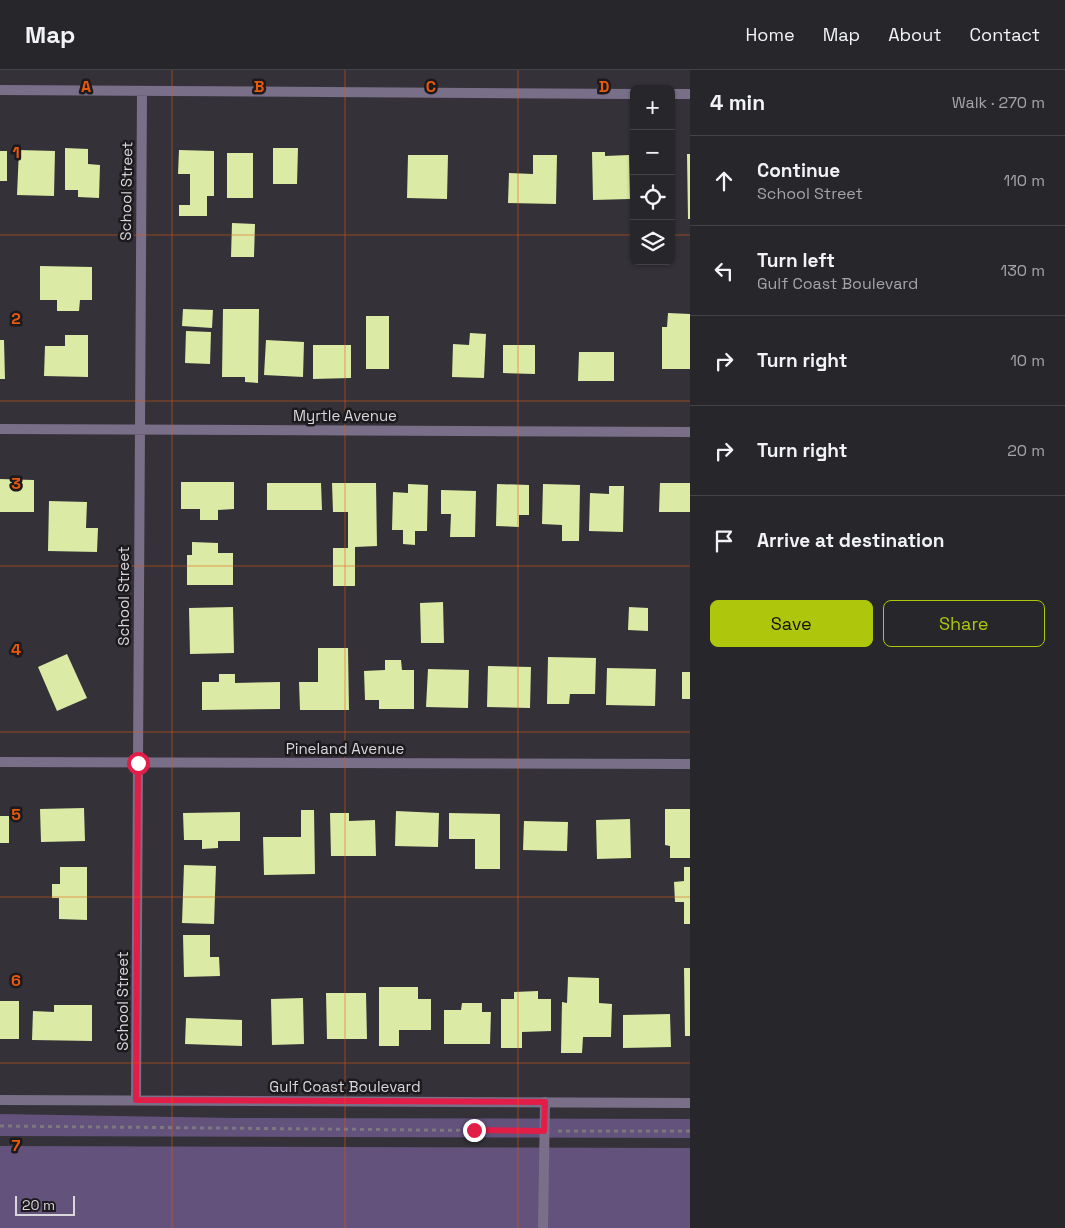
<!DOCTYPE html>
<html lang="en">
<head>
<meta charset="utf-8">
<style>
  :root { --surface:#27262a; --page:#2f2e32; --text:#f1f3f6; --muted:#a4a5a8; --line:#434347; --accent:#aec60c }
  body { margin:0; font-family:"Space Grotesk",sans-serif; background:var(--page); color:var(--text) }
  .controls { position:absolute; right:15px; top:15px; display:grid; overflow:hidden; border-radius:8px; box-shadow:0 1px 4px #0004 }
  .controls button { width:45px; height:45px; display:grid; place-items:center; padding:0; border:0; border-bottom:1px solid var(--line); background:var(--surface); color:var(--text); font:25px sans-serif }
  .scale { position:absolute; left:15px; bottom:12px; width:60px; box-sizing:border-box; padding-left:5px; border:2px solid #d9d7dc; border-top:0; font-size:14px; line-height:18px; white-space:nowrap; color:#d9d7dc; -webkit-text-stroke:4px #1c1a1d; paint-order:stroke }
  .stop { position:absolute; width:15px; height:15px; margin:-11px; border:4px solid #e11d48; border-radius:50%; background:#fff }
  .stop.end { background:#e11d48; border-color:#fff; box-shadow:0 1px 5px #0008 }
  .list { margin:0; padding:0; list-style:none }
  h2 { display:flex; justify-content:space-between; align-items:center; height:65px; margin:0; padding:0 20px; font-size:21px }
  h2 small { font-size:16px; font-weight:400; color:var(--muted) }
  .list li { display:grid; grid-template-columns:32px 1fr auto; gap:15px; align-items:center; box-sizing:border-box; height:90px; padding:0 20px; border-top:1px solid var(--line) }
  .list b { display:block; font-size:19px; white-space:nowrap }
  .list p { margin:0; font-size:16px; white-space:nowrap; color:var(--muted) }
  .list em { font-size:16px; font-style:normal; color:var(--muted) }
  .actions { display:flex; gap:10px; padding:15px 20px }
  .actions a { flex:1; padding:11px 0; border:1px solid var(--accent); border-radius:8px; text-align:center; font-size:18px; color:var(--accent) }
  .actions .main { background:var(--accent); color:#111 }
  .icon { flex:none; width:28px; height:28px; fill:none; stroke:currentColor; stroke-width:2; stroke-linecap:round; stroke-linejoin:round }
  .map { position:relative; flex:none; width:690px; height:1158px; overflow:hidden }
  header { display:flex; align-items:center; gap:30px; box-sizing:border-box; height:70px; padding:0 25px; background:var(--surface); border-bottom:1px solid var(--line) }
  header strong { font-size:24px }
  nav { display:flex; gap:28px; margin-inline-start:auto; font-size:18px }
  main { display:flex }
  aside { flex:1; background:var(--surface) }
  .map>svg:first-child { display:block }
  .green { fill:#63527c }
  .building { fill:#dbeaa4 }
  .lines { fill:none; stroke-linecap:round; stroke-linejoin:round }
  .path { stroke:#7b797f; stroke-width:3; stroke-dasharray:4 4; stroke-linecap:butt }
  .service { stroke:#796f89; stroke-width:10 }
  .minor { stroke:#796f89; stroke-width:10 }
  .route { stroke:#e11d48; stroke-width:6 }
  .grid { fill:none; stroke:#e8590c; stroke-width:1; stroke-opacity:0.55 }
  .labels { text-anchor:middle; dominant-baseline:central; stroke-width:5; stroke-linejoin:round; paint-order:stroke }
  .street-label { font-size:15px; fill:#d9d7dc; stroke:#1c1a1d }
  .grid-label { font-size:16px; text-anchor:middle; font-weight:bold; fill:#e8590c; stroke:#1c1a1d; stroke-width:5; stroke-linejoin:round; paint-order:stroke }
</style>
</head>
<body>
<header>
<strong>Map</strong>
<nav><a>Home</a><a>Map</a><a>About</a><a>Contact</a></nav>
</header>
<main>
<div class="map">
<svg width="690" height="1158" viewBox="0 0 690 1158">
  <rect width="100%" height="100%" fill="#343238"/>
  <path class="green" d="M 0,1044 L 233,1048 L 690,1049 L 690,1068 L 0,1066 Z
    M 0,1076 L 690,1078 L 690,1158 L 0,1158 Z"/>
  <path class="building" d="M 65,78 L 88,79 L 88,94 L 100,95 L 99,128 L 78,127 L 78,120 L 65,120 Z
    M 273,78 L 298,78 L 297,114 L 273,114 Z
    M 19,80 L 55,81 L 54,126 L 17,125 Z
    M 179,80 L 214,81 L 214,126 L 207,126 L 207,146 L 179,146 L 179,135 L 190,135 L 190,104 L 178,104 Z
    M 0,81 L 7,81 L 7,111 L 0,111 Z
    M 592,82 L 605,82 L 605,86 L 629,85 L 630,129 L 593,130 Z
    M 227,83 L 253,83 L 253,128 L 227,128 Z
    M 671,83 L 675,83 L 675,109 L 671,109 Z
    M 687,84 L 690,84 L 690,149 L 688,149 Z
    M 408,85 L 448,85 L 447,129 L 407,128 Z
    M 533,85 L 557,85 L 556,134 L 508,133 L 509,103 L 533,104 Z
    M 232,153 L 255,154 L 254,187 L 231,187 Z
    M 40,196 L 92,197 L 92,230 L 80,230 L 79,241 L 57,241 L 57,230 L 40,230 Z
    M 183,239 L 213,240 L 212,258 L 182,256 Z
    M 223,239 L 259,239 L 258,313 L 245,312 L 245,307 L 222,307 Z
    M 668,243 L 690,244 L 690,299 L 662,299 L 662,257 L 667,257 Z
    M 366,246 L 389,246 L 389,299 L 366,299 Z
    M 186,261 L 211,262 L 210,294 L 185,293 Z
    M 470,263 L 486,264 L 484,308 L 452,307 L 453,274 L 469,275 Z
    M 65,265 L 88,265 L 88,307 L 44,306 L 45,276 L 65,276 Z
    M 0,270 L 4,270 L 5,309 L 0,309 Z
    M 266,270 L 304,272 L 303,307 L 264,305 Z
    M 313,275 L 351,275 L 351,308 L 313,309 Z
    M 503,275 L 535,275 L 535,304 L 503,303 Z
    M 579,282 L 614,282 L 614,311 L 578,311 Z
    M 0,409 L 34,410 L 34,442 L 0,442 Z
    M 181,412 L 234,412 L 234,439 L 218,440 L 218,450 L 200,450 L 200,439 L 181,439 Z
    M 267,413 L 321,413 L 322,440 L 267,440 Z
    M 332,413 L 376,413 L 377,476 L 355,477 L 355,516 L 333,516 L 333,478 L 348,478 L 348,442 L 333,442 Z
    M 660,413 L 690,413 L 690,442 L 659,442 Z
    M 408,414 L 428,415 L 427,461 L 415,461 L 415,475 L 403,474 L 403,460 L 392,460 L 393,422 L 408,423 Z
    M 497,414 L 529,415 L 529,445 L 519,445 L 519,457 L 496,456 Z
    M 543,414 L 580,415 L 579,471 L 562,471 L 562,455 L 542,454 Z
    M 609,416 L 624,416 L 623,462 L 589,461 L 590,423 L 609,424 Z
    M 441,420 L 476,421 L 475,467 L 450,467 L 451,444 L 441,444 Z
    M 49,431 L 87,432 L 86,458 L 98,458 L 97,482 L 48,481 Z
    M 192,472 L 218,473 L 218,483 L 233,483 L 233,515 L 187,515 L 187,485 L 192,485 Z
    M 443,532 L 444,573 L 421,573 L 420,533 Z
    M 233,537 L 234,583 L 190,584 L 189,538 Z
    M 629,537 L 648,538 L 648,561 L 628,560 Z
    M 318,578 L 348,578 L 349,640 L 300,640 L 299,612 L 318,612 Z
    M 67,584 L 87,628 L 57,641 L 38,597 Z
    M 548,587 L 596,588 L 595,624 L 570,624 L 569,634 L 547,634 Z
    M 385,590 L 401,590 L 402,600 L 414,600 L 414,639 L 379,639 L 379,630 L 365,630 L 364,601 L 385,600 Z
    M 488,596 L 531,597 L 530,638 L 487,637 Z
    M 607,598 L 656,599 L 655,636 L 606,635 Z
    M 428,599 L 469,600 L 468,638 L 426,637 Z
    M 682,602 L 690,602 L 690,629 L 682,629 Z
    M 219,604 L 235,604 L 235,613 L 280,612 L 280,639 L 202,640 L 202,612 L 219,612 Z
    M 84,738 L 85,771 L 41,772 L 40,739 Z
    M 665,739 L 690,739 L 690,788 L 670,788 L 670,776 L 665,775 Z
    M 301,740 L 314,740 L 315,804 L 264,805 L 263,767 L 301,767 Z
    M 396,741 L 439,743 L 438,777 L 395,776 Z
    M 240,742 L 240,771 L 218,771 L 218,778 L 202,779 L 202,770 L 184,770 L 183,743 Z
    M 330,743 L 349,743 L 349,751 L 375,750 L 376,786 L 331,786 Z
    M 449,743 L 500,744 L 500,799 L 475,799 L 475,769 L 449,769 Z
    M 0,746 L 9,746 L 9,773 L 0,773 Z
    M 630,749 L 631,788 L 597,789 L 596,750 Z
    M 524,751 L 568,752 L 567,781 L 523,780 Z
    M 184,795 L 216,796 L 214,854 L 182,853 Z
    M 60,797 L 87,797 L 87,850 L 59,849 L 59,828 L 52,828 L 52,814 L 60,814 Z
    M 684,797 L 690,797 L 690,854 L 684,854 L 684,832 L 675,832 L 674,812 L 684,811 Z
    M 183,865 L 210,865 L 210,887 L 219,887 L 220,906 L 184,907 Z
    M 684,898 L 690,898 L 690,966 L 685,966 Z
    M 568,907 L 599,908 L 599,933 L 612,934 L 611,967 L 583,967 L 582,983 L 561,983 L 562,932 L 567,933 Z
    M 379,917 L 418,917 L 418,929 L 431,929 L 431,960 L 399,960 L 399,976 L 379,976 Z
    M 538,921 L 538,929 L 551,929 L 551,961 L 522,962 L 522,978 L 501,978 L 501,929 L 514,929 L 514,922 Z
    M 326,923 L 366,923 L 367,969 L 327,969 Z
    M 303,928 L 304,974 L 272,975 L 271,929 Z
    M 0,931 L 19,931 L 19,969 L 0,969 Z
    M 462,933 L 482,933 L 482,942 L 491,942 L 490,974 L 444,974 L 444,940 L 461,940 Z
    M 54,935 L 92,935 L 92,971 L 32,970 L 33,941 L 54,942 Z
    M 670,944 L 671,977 L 623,978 L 623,945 Z
    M 186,948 L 242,950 L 242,976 L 185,974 Z"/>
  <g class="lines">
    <path class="path" d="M 0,1056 L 529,1061
      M 558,1061 L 690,1061"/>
    <path class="service" d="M 543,1158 L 545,1032"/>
    <path class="minor" d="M 0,20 L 634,24
      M 671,24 L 690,24
      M 0,359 L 690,362
      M 0,692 L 690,694
      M 0,1030 L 690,1033
      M 136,1030 L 142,22"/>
  </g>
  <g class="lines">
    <path class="route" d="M 138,693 L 136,1030 L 545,1032 L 544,1061 L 474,1060"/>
  </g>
  <path class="grid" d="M 172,0 L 172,1158M 345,0 L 345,1158M 518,0 L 518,1158M 0,165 L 634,165M 671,165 L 690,165M 0,331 L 690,331M 0,496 L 690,496M 0,662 L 690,662M 0,827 L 690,827M 0,993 L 690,993"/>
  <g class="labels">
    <g class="street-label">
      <text transform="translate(126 121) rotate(-89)">School Street</text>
      <text x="345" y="345">Myrtle Avenue</text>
      <text transform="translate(123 526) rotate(-90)">School Street</text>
      <text x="345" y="678">Pineland Avenue</text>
      <text transform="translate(122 931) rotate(-90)">School Street</text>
      <text x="345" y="1016">Gulf Coast Boulevard</text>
    </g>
  </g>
  <g class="grid-label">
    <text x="86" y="22">A</text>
    <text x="259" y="22">B</text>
    <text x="431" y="22">C</text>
    <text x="604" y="22">D</text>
    <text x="16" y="88">1</text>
    <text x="16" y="254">2</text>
    <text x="16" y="419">3</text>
    <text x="16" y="585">4</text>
    <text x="16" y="750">5</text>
    <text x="16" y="916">6</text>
    <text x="16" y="1081">7</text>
  </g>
</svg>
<div class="controls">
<button>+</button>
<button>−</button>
<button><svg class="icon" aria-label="locate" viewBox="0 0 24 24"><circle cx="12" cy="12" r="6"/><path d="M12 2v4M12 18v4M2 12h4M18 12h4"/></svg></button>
<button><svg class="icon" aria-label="layers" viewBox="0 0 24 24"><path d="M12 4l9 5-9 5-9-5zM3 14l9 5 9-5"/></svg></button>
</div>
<div class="scale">20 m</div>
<div class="stop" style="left:138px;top:693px"></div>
<div class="stop end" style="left:474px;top:1060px"></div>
</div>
<aside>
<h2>4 min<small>Walk · 270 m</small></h2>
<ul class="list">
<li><svg class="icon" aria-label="ahead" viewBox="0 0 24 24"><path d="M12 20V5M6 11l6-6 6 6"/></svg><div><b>Continue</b><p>School Street</p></div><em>110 m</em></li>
<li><svg class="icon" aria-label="left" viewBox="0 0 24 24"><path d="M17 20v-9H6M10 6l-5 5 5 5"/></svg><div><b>Turn left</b><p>Gulf Coast Boulevard</p></div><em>130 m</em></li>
<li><svg class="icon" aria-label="right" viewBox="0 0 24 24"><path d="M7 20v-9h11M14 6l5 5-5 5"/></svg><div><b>Turn right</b></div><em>10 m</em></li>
<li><svg class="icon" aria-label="right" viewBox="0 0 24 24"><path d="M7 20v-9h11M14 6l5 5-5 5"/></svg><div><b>Turn right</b></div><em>20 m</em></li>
<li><svg class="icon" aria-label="arrive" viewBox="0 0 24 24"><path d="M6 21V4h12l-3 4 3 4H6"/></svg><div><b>Arrive at destination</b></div></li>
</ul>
<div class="actions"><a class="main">Save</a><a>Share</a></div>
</aside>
</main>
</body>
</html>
